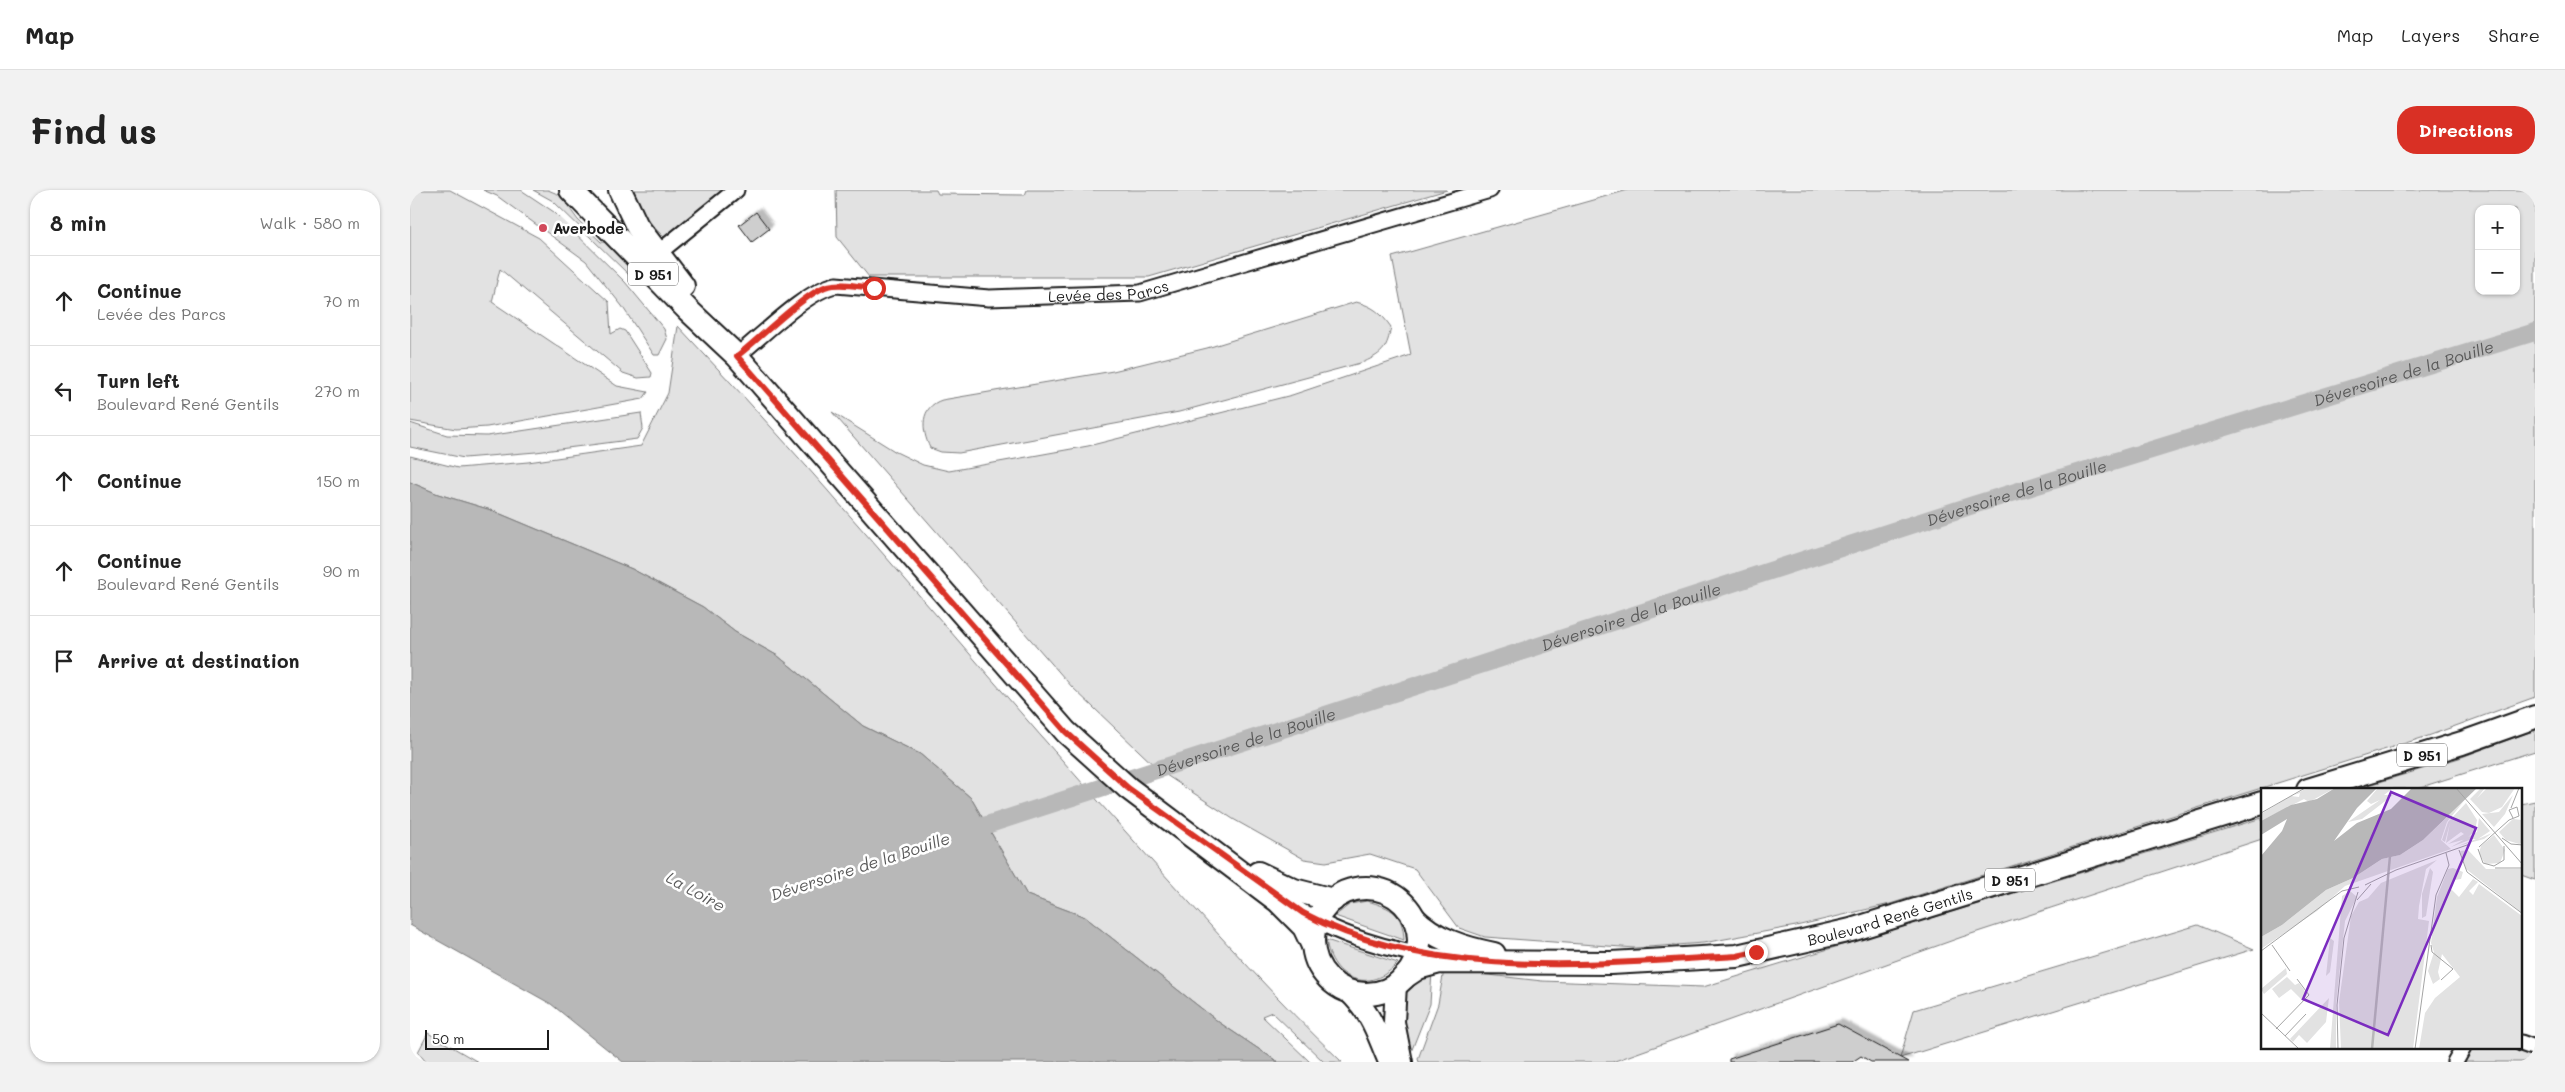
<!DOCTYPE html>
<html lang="en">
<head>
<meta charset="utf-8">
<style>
  :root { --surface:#fff; --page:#f2f2f2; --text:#222; --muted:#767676; --line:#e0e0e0; --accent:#d93025 }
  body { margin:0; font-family:Mali,sans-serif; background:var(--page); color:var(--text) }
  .controls { position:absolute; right:15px; top:15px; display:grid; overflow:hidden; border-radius:10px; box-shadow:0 1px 4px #0004 }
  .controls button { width:45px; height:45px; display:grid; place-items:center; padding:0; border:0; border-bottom:1px solid var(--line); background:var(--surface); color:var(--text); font:25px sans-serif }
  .scale { position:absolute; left:15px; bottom:12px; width:124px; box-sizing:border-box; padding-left:5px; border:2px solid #1c1c1c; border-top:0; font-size:14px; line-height:18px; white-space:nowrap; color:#1c1c1c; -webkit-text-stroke:4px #fff; paint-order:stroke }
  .stop { position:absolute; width:15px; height:15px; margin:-11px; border:4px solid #d93025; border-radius:50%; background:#fff }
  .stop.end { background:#d93025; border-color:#fff; box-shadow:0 1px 5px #0008 }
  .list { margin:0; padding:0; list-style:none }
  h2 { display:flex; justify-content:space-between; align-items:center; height:65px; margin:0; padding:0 20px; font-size:21px }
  h2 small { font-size:16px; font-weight:400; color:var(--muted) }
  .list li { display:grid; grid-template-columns:32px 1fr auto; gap:15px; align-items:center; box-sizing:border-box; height:90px; padding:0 20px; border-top:1px solid var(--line) }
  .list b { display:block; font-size:19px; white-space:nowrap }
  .list p { margin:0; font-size:16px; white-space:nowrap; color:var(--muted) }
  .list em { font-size:16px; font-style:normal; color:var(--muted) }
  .icon { flex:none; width:28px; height:28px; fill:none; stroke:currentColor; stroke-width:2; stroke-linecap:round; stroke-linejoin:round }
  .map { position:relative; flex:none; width:2125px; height:872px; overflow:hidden; border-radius:20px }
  header { display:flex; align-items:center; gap:30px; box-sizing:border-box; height:70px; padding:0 25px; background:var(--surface); border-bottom:1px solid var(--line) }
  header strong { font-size:24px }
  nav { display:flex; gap:28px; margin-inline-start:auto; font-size:18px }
  .intro { display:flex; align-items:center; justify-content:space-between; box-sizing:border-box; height:120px; padding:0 30px }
  h1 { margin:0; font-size:35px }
  .button { padding:12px 22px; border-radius:20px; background:var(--accent); color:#fff; font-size:18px; font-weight:700 }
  main { display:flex; gap:30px; padding:0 30px }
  aside { flex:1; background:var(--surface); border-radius:20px; box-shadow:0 1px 4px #0004 }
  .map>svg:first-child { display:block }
  .green { fill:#e2e2e2; stroke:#7f7f7f; fill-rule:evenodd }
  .water { fill:#b8b8b8; stroke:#7a7a7a }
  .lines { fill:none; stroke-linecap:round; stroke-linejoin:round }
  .canal { stroke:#b8b8b8; stroke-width:18 }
  .building { fill:#cecece; stroke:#1c1c1c; filter:url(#shadow) }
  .minor-casing { stroke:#1c1c1c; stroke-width:19 }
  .secondary-casing { stroke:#1c1c1c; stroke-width:24 }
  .primary-casing { stroke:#1c1c1c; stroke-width:26 }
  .minor { stroke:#fff; stroke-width:15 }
  .secondary { stroke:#fff; stroke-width:20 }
  .primary { stroke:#fff; stroke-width:22 }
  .route { stroke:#d93025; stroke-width:6 }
  .poi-dot { fill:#d1495b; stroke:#fff; stroke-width:2 }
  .labels { text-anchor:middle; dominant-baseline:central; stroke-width:5; stroke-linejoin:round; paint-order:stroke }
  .shield { fill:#fff; stroke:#606060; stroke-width:1 }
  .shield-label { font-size:14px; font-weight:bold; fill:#1c1c1c }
  .poi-label { font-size:15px; font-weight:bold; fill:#1c1c1c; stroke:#fff; text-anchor:start }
  .street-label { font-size:15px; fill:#1c1c1c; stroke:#fff }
  .water-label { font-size:16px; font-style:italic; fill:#5a5a5a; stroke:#fff }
  .inset-river { fill:none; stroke:#b8b8b8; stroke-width:2.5 }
  .inset-road { fill:none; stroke:#a4a4a4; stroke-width:1 }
  .view { fill:#7b2cbf; fill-opacity:0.15; stroke:#7b2cbf; stroke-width:2.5 }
  .inset-edge { fill:none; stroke:#1c1c1c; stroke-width:2.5 }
</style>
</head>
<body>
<header>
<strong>Map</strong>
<nav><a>Map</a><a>Layers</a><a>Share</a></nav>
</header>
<div class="intro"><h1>Find us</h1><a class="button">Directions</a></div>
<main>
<aside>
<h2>8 min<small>Walk · 580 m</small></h2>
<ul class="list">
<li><svg class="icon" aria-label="ahead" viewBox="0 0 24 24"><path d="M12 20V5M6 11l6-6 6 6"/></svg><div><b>Continue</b><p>Levée des Parcs</p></div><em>70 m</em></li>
<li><svg class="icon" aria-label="left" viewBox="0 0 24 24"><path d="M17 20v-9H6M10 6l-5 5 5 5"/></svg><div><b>Turn left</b><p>Boulevard René Gentils</p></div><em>270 m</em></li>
<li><svg class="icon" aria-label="ahead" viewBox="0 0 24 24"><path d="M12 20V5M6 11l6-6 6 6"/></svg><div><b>Continue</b></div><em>150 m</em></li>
<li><svg class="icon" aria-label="ahead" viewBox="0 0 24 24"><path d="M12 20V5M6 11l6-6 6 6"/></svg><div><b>Continue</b><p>Boulevard René Gentils</p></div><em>90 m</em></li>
<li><svg class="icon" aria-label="arrive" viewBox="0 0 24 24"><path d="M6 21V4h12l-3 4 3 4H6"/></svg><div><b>Arrive at destination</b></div></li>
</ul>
</aside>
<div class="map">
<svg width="2125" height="872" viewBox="0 0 2125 872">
  <defs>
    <filter id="shadow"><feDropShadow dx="4.5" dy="-4.5" stdDeviation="1" flood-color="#0004"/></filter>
  </defs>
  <rect width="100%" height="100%" fill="#fff"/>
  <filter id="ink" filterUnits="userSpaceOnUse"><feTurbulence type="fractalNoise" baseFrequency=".02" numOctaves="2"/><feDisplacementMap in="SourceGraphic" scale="10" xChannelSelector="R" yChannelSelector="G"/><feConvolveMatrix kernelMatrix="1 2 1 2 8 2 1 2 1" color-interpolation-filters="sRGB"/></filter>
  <g filter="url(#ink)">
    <path class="green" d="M 0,0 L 40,0 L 129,48 L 199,112 L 201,144 L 210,139 L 215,141 L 242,183 L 241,187 L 228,188 L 213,183 L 90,79 L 82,112 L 207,196 L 238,202 L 233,209 L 77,237 L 46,239 L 0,231 Z
      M 73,0 L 111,0 L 144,22 L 215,92 L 254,139 L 257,149 L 249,165 L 244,165 L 212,116 L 176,71 L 87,6 Z
      M 123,0 L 138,0 L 150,5 L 168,30 L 191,52 L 203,53 L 214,71 L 228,77 L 219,85 L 143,11 Z
      M 220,0 L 315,0 L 255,48 L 232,26 Z
      M 426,0 L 526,0 L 528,4 L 615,5 L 617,0 L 1037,0 L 739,87 L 459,87 L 427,47 Z
      M 1218,0 L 2125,0 L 2125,507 L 2018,546 L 1480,714 L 1386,736 L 1293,753 L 1225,758 L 1075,747 L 1049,738 L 1005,679 L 960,664 L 916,672 L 894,669 L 823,629 L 750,581 L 662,497 L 422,222 L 486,262 L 513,275 L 539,281 L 678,256 L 882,205 L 1001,165 L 982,67 ZM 2069,19 L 2106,19 L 2106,101 L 2069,101 Z
      M 946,112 C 963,116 971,123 981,137 C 977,158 974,163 954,172 L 769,222 L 549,263 L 531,262 L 520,258 C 511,239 510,217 532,210 L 703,181 L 797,158 Z
      M 268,136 C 435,312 587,501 750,680 C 809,745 868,811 932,872 L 914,872 L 862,822 L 852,826 L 900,872 L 868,872 L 810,833 L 675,727 L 617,705 L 561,608 L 510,564 L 453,536 L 368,466 L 325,442 L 293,417 L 222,379 L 81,320 L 28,304 L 0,292 L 0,266 L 48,278 L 118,272 L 231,256 L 258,203 Z
      M 231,223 L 233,238 L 227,249 L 126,262 L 54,268 L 0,257 L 0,233 L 37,245 L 77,246 Z
      M 2125,540 L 2125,561 L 2005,599 L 1946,599 L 2049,568 Z
      M 2125,611 L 2125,690 L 2111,685 L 2111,614 Z
      M 1852,628 L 1852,649 L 1552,747 L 1202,872 L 1009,872 L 1008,869 L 1028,814 L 1034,780 L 1132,791 L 1293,797 Z
      M 957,711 C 982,718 993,723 994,750 L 925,726 L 940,714 Z
      M 1788,735 L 1844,759 L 1490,868 L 1504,820 Z
      M 916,750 L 988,773 C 959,805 922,790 916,750 Z
      M 1022,781 L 1020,814 L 999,867 C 990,829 979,799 1022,781 Z
      M 18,843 L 68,872 L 16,872 L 8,862 Z
      M 2062,858 L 2103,858 L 2125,867 L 2125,872 L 2052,872 Z"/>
    <path class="water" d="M 0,292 L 28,304 L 81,320 L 222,379 L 293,417 L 325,442 L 368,466 L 453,536 L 510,564 L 561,608 L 617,705 L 675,727 L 810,833 L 868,872 L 213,872 L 141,814 L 0,735 Z"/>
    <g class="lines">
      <path class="canal" id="s1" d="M 555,642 L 1563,315 L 2125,142"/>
    </g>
    <path class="building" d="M 346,22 L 359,39 L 342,52 L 329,35 Z
      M 1428,834 L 1498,872 L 1461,872 L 1451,866 L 1442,872 L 1319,872 L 1319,869 Z"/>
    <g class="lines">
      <g class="minor-casing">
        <g id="minor">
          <path d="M 247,64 L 326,0"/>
          <path id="s2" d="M 327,166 C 351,147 397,100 426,95 L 579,108 L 730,103 L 1080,0"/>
          <path d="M 883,716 C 922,744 984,763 1032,767"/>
          <path d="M 2111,853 L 2125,858"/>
          <path d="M 2045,872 L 2053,858"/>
        </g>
      </g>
      <g class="secondary-casing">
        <path id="secondary" d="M 986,794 L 984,832 L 992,872
          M 938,801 C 964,827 965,840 979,872"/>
      </g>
      <g class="primary-casing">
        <g id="primary">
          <path d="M 161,0 L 278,120 L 327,166 L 656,542 L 718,598 L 868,711 L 894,737 L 903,756"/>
          <path d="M 210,0 L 227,36 L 273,96"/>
          <path d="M 1898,600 L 2052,553 L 2125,527"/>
          <path d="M 848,683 L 884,700 L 923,710"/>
          <circle cx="956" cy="751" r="53"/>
          <path d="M 1003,727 C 1024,749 1054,758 1084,764"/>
          <path id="s3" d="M 993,788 L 1008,778 L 1030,772 L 1201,773 L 1327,766 L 1441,740 L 1852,613"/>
        </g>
      </g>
      <use href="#minor" class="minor"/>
      <use href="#secondary" class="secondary"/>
      <use href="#primary" class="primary"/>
    </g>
  </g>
  <g class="lines" filter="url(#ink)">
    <path class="route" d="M 464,98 C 450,97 432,92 418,96 C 397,101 347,151 327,166 L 656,542 L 718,598 L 893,723 C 1022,792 1187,774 1327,766 L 1346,762"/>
  </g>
  <circle class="poi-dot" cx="133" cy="38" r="5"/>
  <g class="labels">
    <g class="shield">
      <rect x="218" y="72.5" width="50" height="23" rx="4"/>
      <rect x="1987" y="553.5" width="50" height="23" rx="4"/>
      <rect x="1575" y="678.5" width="50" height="23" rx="4"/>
    </g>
    <g class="shield-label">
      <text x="243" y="84">D 951</text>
      <text x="2012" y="565">D 951</text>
      <text x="1600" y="690">D 951</text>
    </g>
    <g class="poi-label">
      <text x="143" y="38">Averbode</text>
    </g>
    <g class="street-label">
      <text stroke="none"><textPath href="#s2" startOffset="396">Levée des Parcs</textPath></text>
      <text stroke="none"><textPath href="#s3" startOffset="496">Boulevard René Gentils</textPath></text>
    </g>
    <g class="water-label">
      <text stroke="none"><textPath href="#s1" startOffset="1510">Déversoire de la Bouille</textPath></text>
      <text stroke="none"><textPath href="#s1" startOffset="1105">Déversoire de la Bouille</textPath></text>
      <text stroke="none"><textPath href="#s1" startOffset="700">Déversoire de la Bouille</textPath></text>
      <text stroke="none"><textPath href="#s1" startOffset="295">Déversoire de la Bouille</textPath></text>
      <text transform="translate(450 676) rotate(-18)">Déversoire de la Bouille</text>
      <text transform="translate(286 701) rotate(29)">La Loire</text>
    </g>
  </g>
  <g transform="translate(1851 598)">
    <rect width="261" height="261" fill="#fff"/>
    <path d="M 74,0 L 48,14 L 43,11 L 0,33 L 0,26 L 30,8 L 38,9 L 39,5 L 33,7 L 42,2 ZM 132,0 L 123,7 L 132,7 L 101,31 L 87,34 L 119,12 L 110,16 L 106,13 L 116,1 ZM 220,0 L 224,0 L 216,10 L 226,0 L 254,0 L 241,19 L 228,25 L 221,24 L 209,11 ZM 252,7 L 244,26 L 233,39 L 221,26 L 238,24 ZM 203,13 L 186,34 L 180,52 L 190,61 L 84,98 L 56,123 L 0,161 L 0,149 L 21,137 L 65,102 L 92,90 L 121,71 L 139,67 L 162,52 ZM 205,15 L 216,32 L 214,43 L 205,51 L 187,56 L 203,46 L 200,44 L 185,55 L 189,35 L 184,54 L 181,52 L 187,34 ZM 218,30 L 229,43 L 217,51 L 231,45 L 223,51 L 197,58 L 215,51 L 211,51 L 190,59 L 216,44 ZM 252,31 L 261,32 L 261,55 L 258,56 L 245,52 L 238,44 ZM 233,47 L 244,62 L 239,75 L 224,76 L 218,65 L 220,58 ZM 207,62 L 225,81 L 261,81 L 261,125 L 205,81 L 199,63 ZM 176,72 L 165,81 L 158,118 L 157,131 L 168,133 L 152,261 L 80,261 L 78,214 L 90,128 L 98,114 L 107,110 L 120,95 ZM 169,80 L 172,84 L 165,128 L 161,130 L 161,106 ZM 192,80 L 202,84 L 200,91 L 193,92 L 189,100 L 198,109 L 212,91 L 217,94 L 208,103 L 212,107 L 218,96 L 261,128 L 261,261 L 158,261 L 164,225 L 174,210 L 199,189 L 181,166 L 177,184 L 179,191 L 172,196 L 167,183 L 173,164 L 170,155 L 176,109 L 187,81 ZM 89,103 L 96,109 L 84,133 L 75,216 L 75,261 L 69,261 L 81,108 ZM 69,150 L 73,153 L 69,184 L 65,188 ZM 25,180 L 26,186 L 3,206 L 0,201 ZM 26,189 L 34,197 L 38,195 L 46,206 L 42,213 L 30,201 L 18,210 L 11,201 ZM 68,210 L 65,234 L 46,255 L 38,247 L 32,254 L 29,251 Z" fill="#e2e2e2"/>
    <path d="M 74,0 L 116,0 L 96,20 L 73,53 L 96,35 L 130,21 L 151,0 L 216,0 L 162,52 L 139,67 L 121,71 L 92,90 L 65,102 L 21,137 L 0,149 L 0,68 L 21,43 L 26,31 L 0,47 L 0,33 L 30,17 L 56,11 Z" fill="#b8b8b8"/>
    <path class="inset-river" d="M 111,261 L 129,68"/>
    <path class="inset-road" d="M 195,0 L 262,77M 250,20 L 258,0M 0,25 L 44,0M 241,50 L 250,56 L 262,57M 218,59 L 248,32 L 258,28 L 256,19 L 248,22 L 252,30M 217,61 L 222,75 L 233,78 L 243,72 L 243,58M 198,62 L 206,84 L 262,126M 234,80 L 262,80M 104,97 L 135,82 L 209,56M 96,112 L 110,96M 11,157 L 29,183M 170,157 L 171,164 L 192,181 L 180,192M 0,163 L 81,103 L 98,99M 0,225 L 38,261M 15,241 L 48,207 L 36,191M 24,248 L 45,226M 77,261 L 76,217 L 83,150 L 97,104M 154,261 L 175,107 L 188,77 L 185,65"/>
    <path class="view" d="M 130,4 L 215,40 L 127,247 L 42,211 Z"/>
    <rect width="261" height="261" class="inset-edge"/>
  </g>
</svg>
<div class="controls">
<button>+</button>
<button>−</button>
</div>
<div class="scale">50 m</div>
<div class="stop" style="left:464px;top:98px"></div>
<div class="stop end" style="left:1346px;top:762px"></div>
</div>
</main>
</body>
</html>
